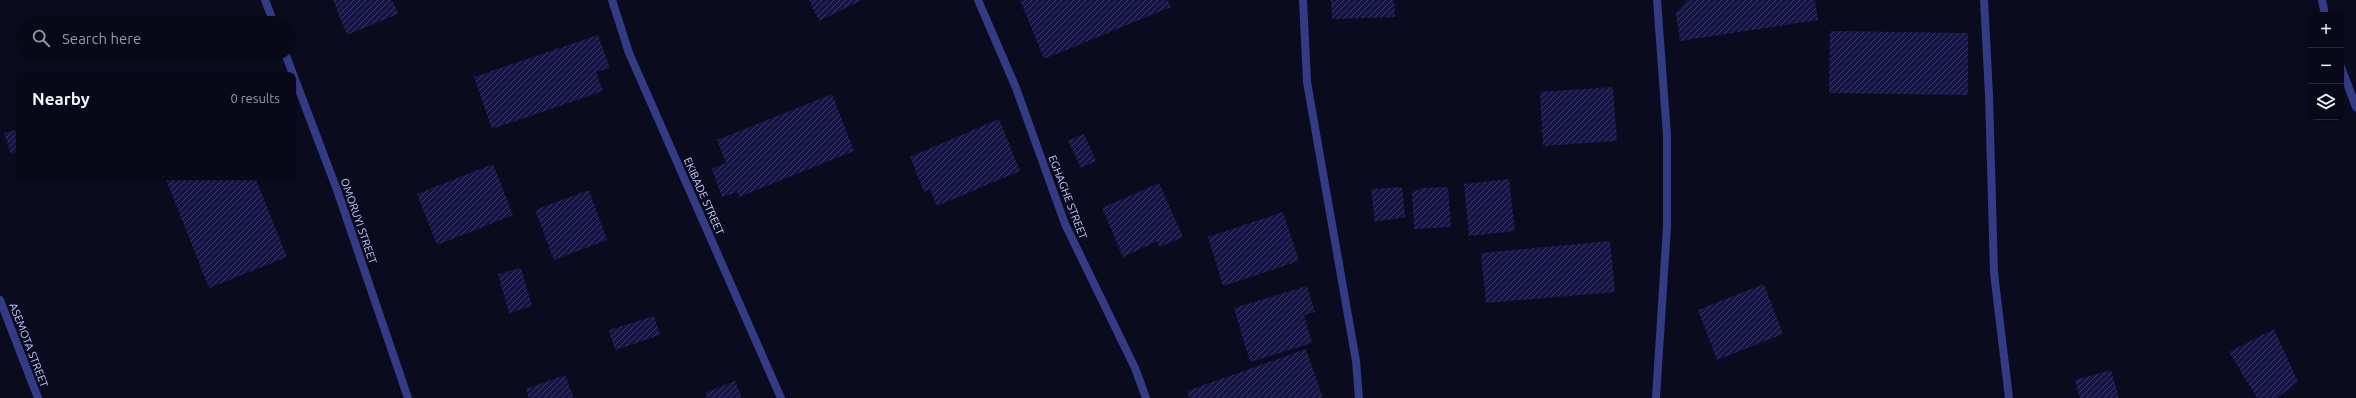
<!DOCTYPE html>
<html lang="en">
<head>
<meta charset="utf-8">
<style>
  :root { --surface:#080818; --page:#111121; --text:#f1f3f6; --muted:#989aa2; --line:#292937 }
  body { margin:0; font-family:Ubuntu,sans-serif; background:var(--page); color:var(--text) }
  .controls { position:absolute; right:12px; top:12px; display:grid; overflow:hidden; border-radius:8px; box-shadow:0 1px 3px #0004 }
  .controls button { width:36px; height:36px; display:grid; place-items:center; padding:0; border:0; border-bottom:1px solid var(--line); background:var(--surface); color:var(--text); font:20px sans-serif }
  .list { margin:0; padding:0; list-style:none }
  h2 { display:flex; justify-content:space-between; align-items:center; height:52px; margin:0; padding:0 16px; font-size:17px }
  h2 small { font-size:13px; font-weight:400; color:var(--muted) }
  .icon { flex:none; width:22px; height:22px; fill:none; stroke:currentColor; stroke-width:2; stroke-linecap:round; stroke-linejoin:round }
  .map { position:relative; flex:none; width:2356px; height:398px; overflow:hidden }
  .search { position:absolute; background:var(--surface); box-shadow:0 1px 3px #0004; left:16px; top:16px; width:280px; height:44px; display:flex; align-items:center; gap:10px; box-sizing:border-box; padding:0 14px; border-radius:22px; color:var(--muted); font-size:15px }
  .panel { position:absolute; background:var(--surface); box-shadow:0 1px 3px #0004; left:16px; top:72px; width:280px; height:108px; border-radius:8px }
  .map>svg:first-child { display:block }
  .building { fill:url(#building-hatch) }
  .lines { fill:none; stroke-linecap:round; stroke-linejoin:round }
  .street { stroke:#323b84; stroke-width:8 }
  .labels { text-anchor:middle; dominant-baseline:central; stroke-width:4; stroke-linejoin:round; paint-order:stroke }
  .street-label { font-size:11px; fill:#caccff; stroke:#0b0b20 }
</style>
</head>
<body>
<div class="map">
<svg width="2356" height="398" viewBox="0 0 2356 398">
  <defs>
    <pattern id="building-hatch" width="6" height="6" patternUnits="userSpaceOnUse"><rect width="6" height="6" fill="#171543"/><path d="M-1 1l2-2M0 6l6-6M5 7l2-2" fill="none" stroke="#37365f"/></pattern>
  </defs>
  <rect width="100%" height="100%" fill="#0b0b20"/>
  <path class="building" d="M 333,0 L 392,0 L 398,14 L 347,35 Z
    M 809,0 L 862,0 L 819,21 Z
    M 1020,0 L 1168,0 L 1171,7 L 1044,59 Z
    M 1331,0 L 1394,0 L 1395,17 L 1332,19 Z
    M 1687,0 L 1815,0 L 1818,20 L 1680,41 L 1676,13 Z
    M 1830,31 L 1968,33 L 1968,95 L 1829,93 Z
    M 598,35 L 610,68 L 596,72 L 603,91 L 492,129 L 474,77 Z
    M 1613,87 L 1617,141 L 1543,146 L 1540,92 Z
    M 832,94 L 854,151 L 739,197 L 737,192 L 722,197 L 712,169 L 726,163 L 717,140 Z
    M 999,119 L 1020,171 L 937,206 L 930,189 L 924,192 L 910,157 Z
    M 19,129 L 19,151 L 11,154 L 4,133 Z
    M 1084,134 L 1096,161 L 1081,168 L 1068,141 Z
    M 493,164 L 513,215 L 437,245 L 417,194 Z
    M 165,177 L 255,177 L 287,257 L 209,288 Z
    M 1509,179 L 1515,231 L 1469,236 L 1464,184 Z
    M 1159,183 L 1183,237 L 1160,247 L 1157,241 L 1123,257 L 1102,208 Z
    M 1402,187 L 1405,217 L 1375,222 L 1371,189 Z
    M 1448,187 L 1451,227 L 1414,229 L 1412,192 L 1423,188 Z
    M 589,190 L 607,240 L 554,260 L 535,210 Z
    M 1283,212 L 1299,261 L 1223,286 L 1208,237 Z
    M 1610,241 L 1615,292 L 1486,303 L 1481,253 Z
    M 521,268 L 532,306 L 509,313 L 498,274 Z
    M 1764,284 L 1783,334 L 1717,360 L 1698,310 Z
    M 1307,286 L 1315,312 L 1304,315 L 1312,343 L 1250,362 L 1234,308 Z
    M 654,316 L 660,335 L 615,350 L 609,330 Z
    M 2274,329 L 2298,382 L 2277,398 L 2257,398 L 2229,352 Z
    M 1306,349 L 1323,398 L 1189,398 L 1187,391 Z
    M 2111,370 L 2119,398 L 2080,398 L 2075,380 Z
    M 565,375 L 574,398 L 529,398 L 526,389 Z
    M 735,381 L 742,398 L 708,398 L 705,393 Z"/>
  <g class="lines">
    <path class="street" d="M 265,0 L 274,23
      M 612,0 L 629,53 L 781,398
      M 978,0 L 1016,88 L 1065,224 L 1135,368 L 1146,398
      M 1303,0 L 1307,82 L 1356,361 L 1359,398
      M 1984,0 L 1989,95 L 1994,273 L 2009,398
      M 2322,0 L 2325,15
      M 285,53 L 337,190 L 408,398
      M 2341,67 L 2356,107
      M 0,300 L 38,398
      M 1656,398 L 1667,226 L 1667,135 L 1657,0"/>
  </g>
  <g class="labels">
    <g class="street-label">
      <text transform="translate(704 196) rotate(66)">EKIBADE STREET</text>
      <text transform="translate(1068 197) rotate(69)">EGHAGHE STREET</text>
      <text transform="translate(359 221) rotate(71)">OMORUYI STREET</text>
      <text transform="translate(29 345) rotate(69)">ASEMOTA STREET</text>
    </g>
  </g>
</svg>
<div class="controls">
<button>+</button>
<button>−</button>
<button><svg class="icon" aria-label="layers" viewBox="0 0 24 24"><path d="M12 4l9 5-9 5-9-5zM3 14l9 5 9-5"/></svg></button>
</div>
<div class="search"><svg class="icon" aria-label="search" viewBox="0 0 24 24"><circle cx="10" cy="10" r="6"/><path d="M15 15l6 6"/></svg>Search here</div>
<section class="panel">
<h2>Nearby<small>0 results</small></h2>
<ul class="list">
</ul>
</section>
</div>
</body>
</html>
